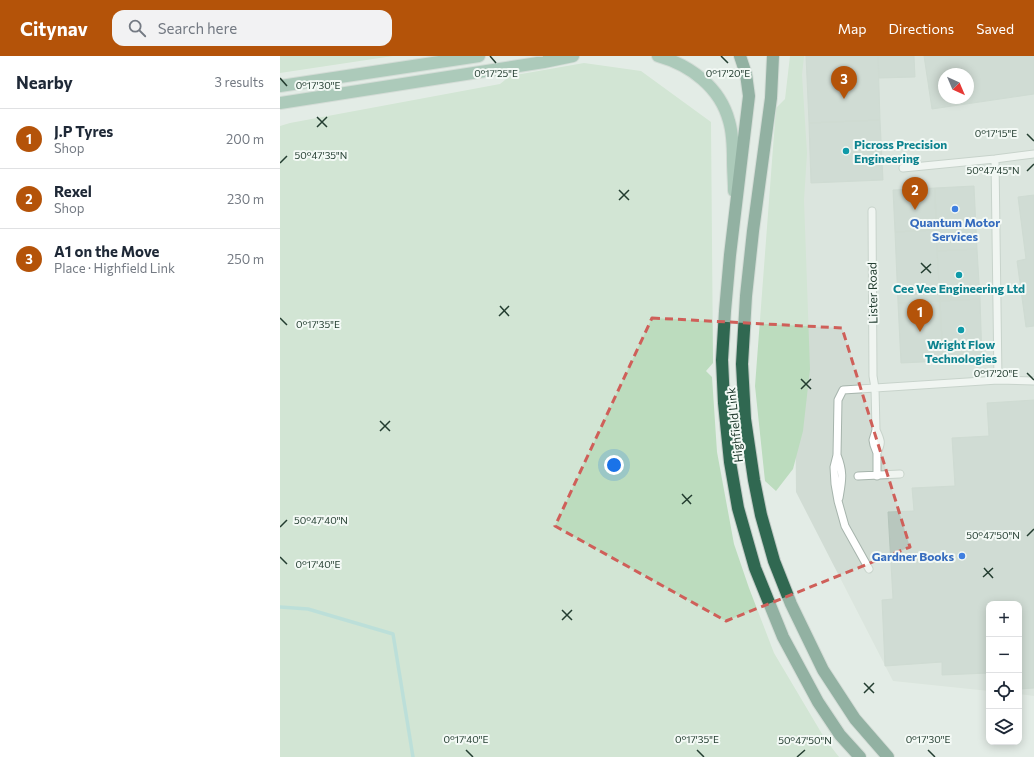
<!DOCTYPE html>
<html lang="en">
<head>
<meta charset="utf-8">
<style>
  :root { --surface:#fff; --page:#f2f2f3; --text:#1f2937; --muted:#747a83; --line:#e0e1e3; --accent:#b45309 }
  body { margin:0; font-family:Commissioner,sans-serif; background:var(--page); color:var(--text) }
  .controls { position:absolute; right:12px; bottom:12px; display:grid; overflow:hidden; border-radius:8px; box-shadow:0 2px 10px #0003 }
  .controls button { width:36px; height:36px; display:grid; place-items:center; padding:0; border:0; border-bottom:1px solid var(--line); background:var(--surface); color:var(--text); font:20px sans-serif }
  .compass { position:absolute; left:658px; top:12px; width:36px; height:36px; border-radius:50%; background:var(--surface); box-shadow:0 2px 10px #0003; rotate:136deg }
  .you { position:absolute; left:334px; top:409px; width:14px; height:14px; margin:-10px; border:3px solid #fff; border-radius:50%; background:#1a73e8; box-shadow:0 0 0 6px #1a73e833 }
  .badge { display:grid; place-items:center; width:26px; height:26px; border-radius:50%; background:var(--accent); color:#fff; font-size:13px; font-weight:700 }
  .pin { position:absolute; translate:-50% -33px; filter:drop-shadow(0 1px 2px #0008) }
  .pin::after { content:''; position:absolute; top:21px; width:14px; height:12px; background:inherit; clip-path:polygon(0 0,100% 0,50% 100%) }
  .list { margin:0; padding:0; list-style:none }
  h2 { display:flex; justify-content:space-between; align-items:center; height:52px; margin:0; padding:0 16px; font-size:17px }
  h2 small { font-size:13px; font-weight:400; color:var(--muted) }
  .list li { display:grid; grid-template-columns:26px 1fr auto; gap:12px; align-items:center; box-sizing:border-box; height:60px; padding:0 16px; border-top:1px solid var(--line) }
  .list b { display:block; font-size:15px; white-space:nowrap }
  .list p { margin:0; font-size:13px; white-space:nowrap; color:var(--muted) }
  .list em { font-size:13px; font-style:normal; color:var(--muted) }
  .icon { flex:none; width:22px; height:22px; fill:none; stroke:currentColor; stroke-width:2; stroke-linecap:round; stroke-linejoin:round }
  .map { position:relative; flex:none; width:754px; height:701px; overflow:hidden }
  header { display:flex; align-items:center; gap:24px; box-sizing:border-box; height:56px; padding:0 20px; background:var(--accent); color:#fff }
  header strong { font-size:19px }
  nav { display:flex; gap:22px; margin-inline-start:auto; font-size:14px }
  .search { width:280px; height:36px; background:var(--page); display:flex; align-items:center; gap:10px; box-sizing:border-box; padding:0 14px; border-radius:12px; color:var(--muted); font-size:15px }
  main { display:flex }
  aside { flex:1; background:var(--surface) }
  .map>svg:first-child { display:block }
  .built { fill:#d1dcd4; fill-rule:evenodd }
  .green { fill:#bcdcbe }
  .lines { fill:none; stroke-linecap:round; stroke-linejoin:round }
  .stream { stroke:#8ccfcb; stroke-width:3.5 }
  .building { fill:#b8c7be; stroke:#b5c5bb; fill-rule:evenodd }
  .lane-casing { stroke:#a6b4ac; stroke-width:9 }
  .primary-casing { stroke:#c1c9c5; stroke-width:14 }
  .highway-casing { stroke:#c1c9c5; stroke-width:14 }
  .lane { stroke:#fff; stroke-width:7 }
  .primary { stroke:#69a086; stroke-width:12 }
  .highway { stroke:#306851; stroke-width:12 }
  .marked { fill:none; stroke:#cf5f59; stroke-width:3; stroke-dasharray:8 5; stroke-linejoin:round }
  .ticks { fill:none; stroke:#233d30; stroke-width:1.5 }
  .culture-dot { fill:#0f9aa8; stroke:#f3f9f5; stroke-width:1.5 }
  .shop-dot { fill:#3f7fe0; stroke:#f3f9f5; stroke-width:1.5 }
  .labels { text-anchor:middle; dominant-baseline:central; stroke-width:4; stroke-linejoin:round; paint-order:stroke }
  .culture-label { font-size:12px; font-weight:bold; fill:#0d838f; stroke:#f3f9f5 }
  .shop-label { font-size:12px; font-weight:bold; fill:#366cbe; stroke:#f3f9f5 }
  .street-label { font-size:12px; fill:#233d30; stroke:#f3f9f5 }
  .ticks-label { font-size:10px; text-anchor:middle; fill:#233d30; stroke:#f3f9f5; stroke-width:4; stroke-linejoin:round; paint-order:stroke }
</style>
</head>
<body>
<header>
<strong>Citynav</strong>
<div class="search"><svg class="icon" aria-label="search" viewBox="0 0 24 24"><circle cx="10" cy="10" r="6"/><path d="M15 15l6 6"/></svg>Search here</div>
<nav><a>Map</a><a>Directions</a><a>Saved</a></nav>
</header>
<main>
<aside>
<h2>Nearby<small>3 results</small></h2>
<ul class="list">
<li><span class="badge">1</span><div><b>J.P Tyres</b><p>Shop</p></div><em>200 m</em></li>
<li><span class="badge">2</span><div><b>Rexel</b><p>Shop</p></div><em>230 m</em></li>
<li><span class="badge">3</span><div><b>A1 on the Move</b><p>Place · Highfield Link</p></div><em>250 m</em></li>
</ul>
</aside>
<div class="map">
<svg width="754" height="701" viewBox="0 0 754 701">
  <rect width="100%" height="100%" fill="#e3ece6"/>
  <path class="built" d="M 512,0 L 754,0 L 754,640 L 739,638 L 739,548 L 709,548 L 709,635 L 613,625 L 516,436 ZM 664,18 L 688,18 L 688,42 L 664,42 Z"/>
  <path class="green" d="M 0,0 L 113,0 L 0,17 Z
    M 510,0 L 524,0 L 522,19 L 527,97 L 524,144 L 530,313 L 523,375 L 513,413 L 496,435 L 485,425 L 475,330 L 496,52 L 505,43 Z
    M 304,7 L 361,15 L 431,66 L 433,307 L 426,315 L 432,321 L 437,396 L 454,488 L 469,532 L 494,597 L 545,683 L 559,701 L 0,701 L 0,70 L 10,67 L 220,28 L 230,20 Z"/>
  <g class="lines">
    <path class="stream" d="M 0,551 L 28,553 L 113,578 L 133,701"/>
  </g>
  <path class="building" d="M 526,0 L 598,0 L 600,64 L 529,67 Z
    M 598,0 L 634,0 L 635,21 L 599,22 Z
    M 644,0 L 754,0 L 754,38 L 652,53 ZM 664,18 L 688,18 L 688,42 L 664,42 Z
    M 600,64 L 603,124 L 531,127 L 529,67 Z
    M 694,130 L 697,193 L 657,195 L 655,132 Z
    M 655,132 L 656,174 L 615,176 L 613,134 Z
    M 754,139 L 754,270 L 746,271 L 737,205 L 746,203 L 738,141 Z
    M 656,174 L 660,245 L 618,247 L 615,176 Z
    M 697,193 L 700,243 L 660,245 L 657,195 Z
    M 700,243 L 702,303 L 663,305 L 660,245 Z
    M 660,245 L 663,305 L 621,307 L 618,247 Z
    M 754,344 L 754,632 L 739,633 L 739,548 L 709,548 L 709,617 L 662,619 L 662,606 L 605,610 L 602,544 L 613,543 L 608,456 L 634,455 L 632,432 L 675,430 L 672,382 L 709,380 L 707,347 Z"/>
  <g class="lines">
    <g class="lane-casing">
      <path id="lane" d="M 715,103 L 718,324
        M 623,112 L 715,103 L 754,98
        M 592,155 L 593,320 L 595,332 L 718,324 L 754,325
        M 596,374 C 601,385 602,386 597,397
        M 557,399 C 564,417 562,424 559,442
        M 578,420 L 620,418
        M 589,513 L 565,470 L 558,445 L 555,428 L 554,411 L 557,399 L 558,344 L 563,334 L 595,332 L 596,374 L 593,384 L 594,389 L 597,397 L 597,420"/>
    </g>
    <g class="primary-casing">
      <path id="primary" d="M 378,0 C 410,9 440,31 449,65 C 453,78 453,92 453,105 C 453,115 454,125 454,135
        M 0,30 L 199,0
        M 0,47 L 264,6 L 293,0"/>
    </g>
    <g class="highway-casing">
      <path id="highway" d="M 460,0 L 466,18 L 469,40 L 450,199 L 445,255 L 442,304 L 444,347 L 450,406 L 458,452 L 475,512 L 503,581 L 538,646 L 560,679 L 580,701
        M 493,0 L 491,42 L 473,175 L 466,240 L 462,308 L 465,363 L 474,424 L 481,459 L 494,505 L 511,548 L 543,614 L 575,663 L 608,701"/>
    </g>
    <use href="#lane" class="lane"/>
    <use href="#primary" class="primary"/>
    <use href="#highway" class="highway"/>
  </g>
  <path d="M0 0H754V701H0ZM 372,262 L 562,272 L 630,491 L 446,565 L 275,470 Z" fill="#e3ece6" fill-opacity=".55" fill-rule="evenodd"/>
  <path class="marked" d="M 372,262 L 562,272 L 630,491 L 446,565 L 275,470 Z"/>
  <path class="ticks" d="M 210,0 L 216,7M 441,0 L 448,7M 0,22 L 7,30M 37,61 L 47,71M 37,71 L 47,61M 747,78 L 754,85M 0,107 L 7,100M 747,115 L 754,108M 339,134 L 349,144M 339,144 L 349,134M 641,207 L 651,217M 641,217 L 651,208M 220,250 L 229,260M 219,260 L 229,250M 0,262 L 7,269M 747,317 L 754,324M 521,323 L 531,333M 521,333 L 531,323M 100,365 L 110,375M 100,375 L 110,365M 402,438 L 411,448M 402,448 L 412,439M 0,471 L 7,464M 747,480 L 754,473M 0,501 L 7,508M 704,512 L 713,522M 703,521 L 713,512M 282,554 L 292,564M 282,564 L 292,554M 584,627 L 594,637M 584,637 L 594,627M 186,694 L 193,701M 417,694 L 424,701M 648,694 L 655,701M 517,701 L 525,694"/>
  <g class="culture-dot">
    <circle cx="566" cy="95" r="4"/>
    <circle cx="679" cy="219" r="4"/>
    <circle cx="681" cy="274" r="4"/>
  </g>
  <g class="shop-dot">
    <circle cx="675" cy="153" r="4"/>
    <circle cx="682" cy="500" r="4"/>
  </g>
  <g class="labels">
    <g class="culture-label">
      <text x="574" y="88" text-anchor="start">Picross Precision<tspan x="574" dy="14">Engineering</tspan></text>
      <text x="679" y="232">Cee Vee Engineering Ltd</text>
      <text x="681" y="288">Wright Flow<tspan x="681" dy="14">Technologies</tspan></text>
    </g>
    <g class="shop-label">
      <text x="675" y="166">Quantum Motor<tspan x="675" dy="14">Services</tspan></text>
      <text x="674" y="500" text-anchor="end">Gardner Books</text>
    </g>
    <g class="street-label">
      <text transform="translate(592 237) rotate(-91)">Lister Road</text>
      <text transform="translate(454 369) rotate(-96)">Highfield Link</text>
    </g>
  </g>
  <g class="ticks-label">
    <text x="216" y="21">0°17'25"E</text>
    <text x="448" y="21">0°17'20"E</text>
    <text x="38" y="33">0°17'30"E</text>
    <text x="716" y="81">0°17'15"E</text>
    <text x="41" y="103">50°47'35"N</text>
    <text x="713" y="118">50°47'45"N</text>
    <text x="38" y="272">0°17'35"E</text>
    <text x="716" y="321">0°17'20"E</text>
    <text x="41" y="468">50°47'40"N</text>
    <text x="713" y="483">50°47'50"N</text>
    <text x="38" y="512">0°17'40"E</text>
    <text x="186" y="687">0°17'40"E</text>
    <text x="417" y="687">0°17'35"E</text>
    <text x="648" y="687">0°17'30"E</text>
    <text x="525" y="688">50°47'50"N</text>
  </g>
</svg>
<div class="controls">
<button>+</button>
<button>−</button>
<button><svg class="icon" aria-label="locate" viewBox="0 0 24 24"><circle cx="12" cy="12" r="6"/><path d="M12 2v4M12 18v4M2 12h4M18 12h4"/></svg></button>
<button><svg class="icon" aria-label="layers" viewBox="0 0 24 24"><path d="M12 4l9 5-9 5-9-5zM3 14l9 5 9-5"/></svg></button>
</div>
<svg class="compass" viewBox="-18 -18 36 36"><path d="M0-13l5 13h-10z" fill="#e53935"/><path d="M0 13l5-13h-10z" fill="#747a83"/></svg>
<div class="you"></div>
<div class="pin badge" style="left:640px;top:276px">1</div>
<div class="pin badge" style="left:635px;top:154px">2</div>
<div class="pin badge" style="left:564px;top:43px">3</div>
</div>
</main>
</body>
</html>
